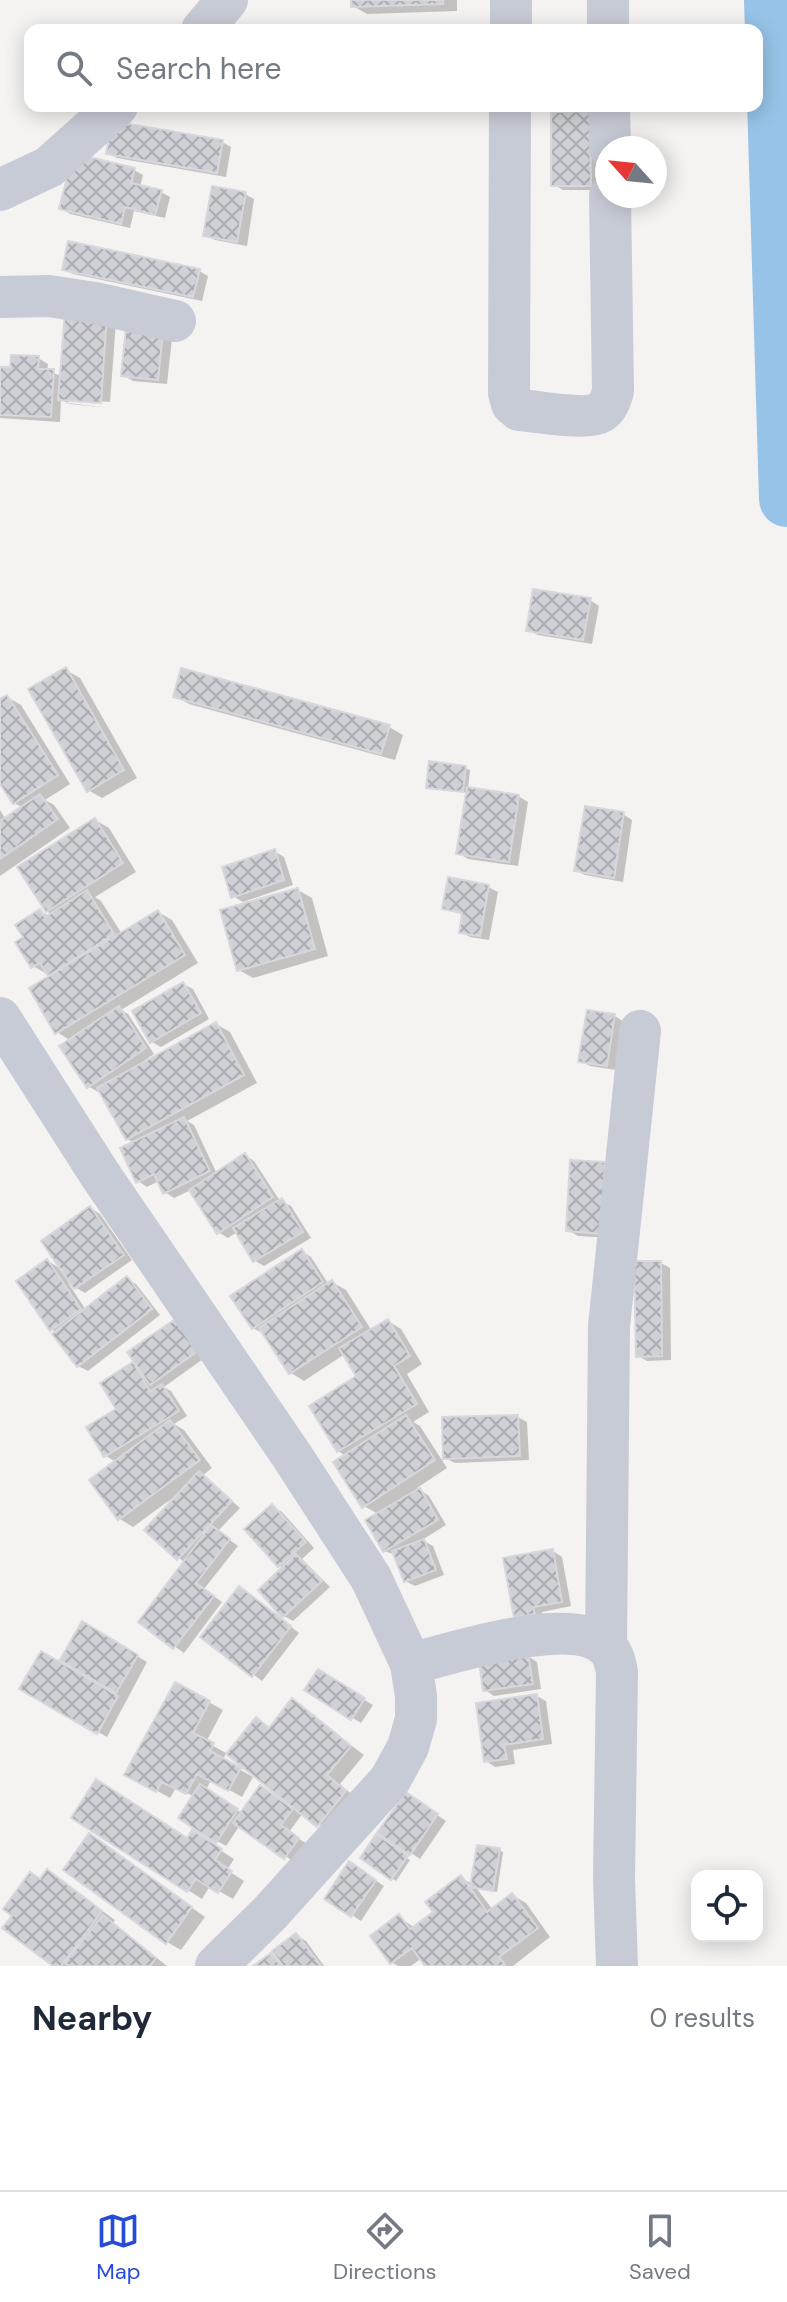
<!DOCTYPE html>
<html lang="en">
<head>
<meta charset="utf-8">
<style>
  :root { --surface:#fff; --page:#f2f2f3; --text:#1f2937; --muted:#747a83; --line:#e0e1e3; --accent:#274bd9 }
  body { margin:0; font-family:"DM Sans",sans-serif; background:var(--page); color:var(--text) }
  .controls { position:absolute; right:24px; bottom:24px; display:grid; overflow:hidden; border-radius:16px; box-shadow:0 4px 20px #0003 }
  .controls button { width:72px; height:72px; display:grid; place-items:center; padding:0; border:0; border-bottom:2px solid var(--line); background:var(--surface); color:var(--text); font:40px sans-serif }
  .compass { position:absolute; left:595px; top:136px; width:72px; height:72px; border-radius:50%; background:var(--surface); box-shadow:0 4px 20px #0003; rotate:297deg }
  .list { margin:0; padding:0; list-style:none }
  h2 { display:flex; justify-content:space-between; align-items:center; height:104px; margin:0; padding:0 32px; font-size:34px }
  h2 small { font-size:26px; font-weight:400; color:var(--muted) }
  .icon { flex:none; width:44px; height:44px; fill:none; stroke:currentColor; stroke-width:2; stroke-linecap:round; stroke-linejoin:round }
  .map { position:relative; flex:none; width:787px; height:1966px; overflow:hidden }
  .search { position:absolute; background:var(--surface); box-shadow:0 4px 20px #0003; left:24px; right:24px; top:24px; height:88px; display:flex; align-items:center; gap:20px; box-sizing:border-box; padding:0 28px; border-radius:16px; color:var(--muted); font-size:30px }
  .sheet { height:224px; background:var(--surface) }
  nav { display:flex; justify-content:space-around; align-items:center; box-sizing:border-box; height:112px; border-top:2px solid var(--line); background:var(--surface); font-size:22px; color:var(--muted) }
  nav a { display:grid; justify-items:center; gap:4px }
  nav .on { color:var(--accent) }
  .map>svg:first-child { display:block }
  .shadow { fill:#0003 }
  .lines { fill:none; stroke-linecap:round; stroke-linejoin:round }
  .river { stroke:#96c3e7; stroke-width:56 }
  .building { fill:url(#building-cross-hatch); stroke:#d7d7dd; stroke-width:2 }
  .minor { stroke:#c7cbd5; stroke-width:42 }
</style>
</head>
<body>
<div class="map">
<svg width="787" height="1966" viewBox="0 0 787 1966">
  <defs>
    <pattern id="building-cross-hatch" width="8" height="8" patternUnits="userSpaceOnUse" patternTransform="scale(2)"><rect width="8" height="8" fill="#d0d1d6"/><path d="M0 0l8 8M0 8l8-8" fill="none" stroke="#abacb1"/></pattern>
  </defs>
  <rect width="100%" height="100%" fill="#f4f3f2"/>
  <path class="shadow" d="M 353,0 L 457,0 L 457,11 L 367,14 L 353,6 Z
    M 597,106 L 600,190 L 563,190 L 553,184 L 564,113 L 552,106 Z
    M 222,142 L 231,147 L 226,177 L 117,158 L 108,153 Z
    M 134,170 L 143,175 L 140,187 L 161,192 L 170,197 L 165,218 L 134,211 L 130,228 L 70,214 L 61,208 Z
    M 245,194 L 254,199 L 247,246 L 215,240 L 205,235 Z
    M 64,269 L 199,271 L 208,276 L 202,301 L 73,274 Z
    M 67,314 L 116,322 L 110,402 L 68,399 L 68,403 L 110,408 L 70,404 L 61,400 L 60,422 L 0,418 L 0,369 L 12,369 L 38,358 L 48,364 L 47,371 L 62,376 Z
    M 127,330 L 172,339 L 167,384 L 133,381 L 123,375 Z
    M 590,600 L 599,606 L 592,644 L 538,635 L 528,630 Z
    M 66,670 L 80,678 L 137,778 L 102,798 L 88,790 Z
    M 175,696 L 389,727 L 403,735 L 395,760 L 189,704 Z
    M 7,697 L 21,705 L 70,784 L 45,800 L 54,805 L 70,828 L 0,876 L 0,810 L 6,820 L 24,808 L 14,803 L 0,780 L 0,701 Z
    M 465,768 L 470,770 L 468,789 L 518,796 L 528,802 L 518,866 L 468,859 L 458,853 L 468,793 L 428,787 Z
    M 623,814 L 632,820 L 623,882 L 585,875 L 576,870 Z
    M 95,820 L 109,828 L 136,872 L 95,897 L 101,901 L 122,934 L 158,912 L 172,920 L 198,963 L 121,1010 L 128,1014 L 154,1054 L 145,1060 L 147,1063 L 216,1024 L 230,1032 L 257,1083 L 187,1121 L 194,1125 L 217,1174 L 245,1155 L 254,1161 L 280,1201 L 291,1206 L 311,1238 L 264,1266 L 255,1261 L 237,1232 L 228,1238 L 218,1232 L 191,1190 L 174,1198 L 165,1192 L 159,1181 L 147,1187 L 138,1181 L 135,1143 L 127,1139 L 100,1090 L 98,1092 L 88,1086 L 71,1041 L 57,1032 L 51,977 L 49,973 L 47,974 L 33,966 L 26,938 L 40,911 L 52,918 L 20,867 Z
    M 274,851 L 284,857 L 293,885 L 243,902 L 233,896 Z
    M 488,887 L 498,892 L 489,940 L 470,937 L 461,932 L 464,915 L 444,908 Z
    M 298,890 L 312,898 L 328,956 L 253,978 L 239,970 Z
    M 183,984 L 193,989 L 209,1019 L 161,1047 L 152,1042 Z
    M 615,1016 L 624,1022 L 616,1070 L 590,1066 L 581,1061 Z
    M 604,1164 L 614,1169 L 610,1238 L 578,1236 L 568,1230 Z
    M 90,1208 L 100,1214 L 132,1260 L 85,1293 L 68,1283 L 86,1310 L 127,1279 L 136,1284 L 160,1315 L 88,1371 L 78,1366 L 57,1333 L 51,1329 L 48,1261 L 64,1271 Z
    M 302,1251 L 311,1257 L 329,1285 L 332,1282 L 346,1290 L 372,1331 L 388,1321 L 401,1329 L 422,1364 L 407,1374 L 429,1412 L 413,1422 L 420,1426 L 447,1468 L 417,1488 L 429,1496 L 446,1525 L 422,1540 L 433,1546 L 444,1575 L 415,1586 L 405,1581 L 395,1555 L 384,1551 L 378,1514 L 364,1506 L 346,1456 L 338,1451 L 359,1377 L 345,1354 L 304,1381 L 291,1373 L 262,1333 L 253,1328 Z
    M 661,1263 L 670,1268 L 671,1360 L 647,1361 L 638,1356 Z
    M 180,1318 L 210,1354 L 164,1387 L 171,1391 L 187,1416 L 174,1424 L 184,1430 L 212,1468 L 203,1475 L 240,1508 L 218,1531 L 238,1546 L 204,1589 L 222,1602 L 184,1653 L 140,1622 L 185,1563 L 147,1530 L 178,1494 L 133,1527 L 120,1519 L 116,1462 L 106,1456 L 119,1410 L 103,1383 L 136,1362 Z
    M 518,1417 L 527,1422 L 529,1460 L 455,1463 L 445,1458 Z
    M 272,1506 L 282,1512 L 314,1548 L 302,1559 L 330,1587 L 293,1621 L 284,1616 L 284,1568 L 279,1566 Z
    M 553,1551 L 562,1557 L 571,1606 L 542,1612 L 543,1619 L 525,1622 Z
    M 249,1594 L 299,1633 L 262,1681 L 203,1636 Z
    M 83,1624 L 147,1662 L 107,1737 L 22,1689 L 112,1695 L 114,1692 Z
    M 528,1656 L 537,1662 L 541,1689 L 494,1696 L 485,1690 Z
    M 318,1672 L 373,1705 L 361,1723 L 307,1690 Z
    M 176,1684 L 223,1710 L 206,1742 L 226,1753 L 223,1760 L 253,1777 L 242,1797 L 211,1780 L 206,1790 L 242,1813 L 270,1793 L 294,1810 L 296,1808 L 257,1720 L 271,1728 L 292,1701 L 364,1755 L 340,1784 L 358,1800 L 332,1833 L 303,1813 L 289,1832 L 307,1844 L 294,1862 L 240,1825 L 226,1846 L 217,1841 L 193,1796 L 176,1788 L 170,1798 L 127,1774 Z
    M 537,1696 L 546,1701 L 552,1744 L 513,1750 L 515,1764 L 495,1767 L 486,1761 Z
    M 415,1800 L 446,1821 L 420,1859 L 411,1853 Z
    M 74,1818 L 188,1840 L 206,1841 L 234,1859 L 227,1870 L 244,1881 L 233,1899 L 210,1886 L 202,1899 Z
    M 376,1837 L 410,1860 L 396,1881 L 362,1858 Z
    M 103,1844 L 205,1917 L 181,1950 L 167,1942 Z
    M 499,1850 L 503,1852 L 497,1892 L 477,1889 L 493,1910 L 512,1895 L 526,1903 L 550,1937 L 513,1966 L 427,1966 L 422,1958 L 411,1966 L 398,1966 L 391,1962 L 399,1917 L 415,1928 L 436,1913 L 461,1878 L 473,1884 Z
    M 359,1869 L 384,1886 L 361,1921 L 352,1915 Z
    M 48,1872 L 115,1920 L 113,1923 L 167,1966 L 56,1966 L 41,1880 Z
    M 296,1935 L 306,1941 L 324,1966 L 256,1966 L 271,1955 L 283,1962 Z"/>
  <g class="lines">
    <path class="river" d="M 772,0 L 787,499"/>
  </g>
  <path class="building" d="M 351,0 L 443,0 L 443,4 L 351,7 Z
    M 590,111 L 591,186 L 551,186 L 551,112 Z
    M 112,121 L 223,140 L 217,173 L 106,154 Z
    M 73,153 L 135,168 L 131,183 L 162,190 L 155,215 L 125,207 L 121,224 L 59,209 Z
    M 212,186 L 246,192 L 237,242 L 203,236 Z
    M 68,241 L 200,269 L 193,297 L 62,270 Z
    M 65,311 L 107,314 L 101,403 L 58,400 Z
    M 126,328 L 163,332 L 158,380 L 121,376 Z
    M 11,355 L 39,356 L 38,369 L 54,369 L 51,417 L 0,415 L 0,367 L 10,367 Z
    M 533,589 L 591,598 L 583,640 L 526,631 Z
    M 66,667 L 124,770 L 87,792 L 28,689 Z
    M 181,668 L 390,725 L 381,754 L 173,697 Z
    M 7,695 L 58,775 L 13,804 L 0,784 L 0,699 Z
    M 429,761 L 466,766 L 463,792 L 426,788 Z
    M 467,787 L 519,795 L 509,862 L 456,854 Z
    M 40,794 L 58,819 L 0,859 L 0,821 Z
    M 585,806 L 624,812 L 614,878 L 574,871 Z
    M 95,818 L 123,863 L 46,912 L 17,867 Z
    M 275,849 L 284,880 L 231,898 L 222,867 Z
    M 448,877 L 489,885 L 480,936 L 459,933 L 462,913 L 442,909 Z
    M 298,888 L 315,949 L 237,971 L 220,910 Z
    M 87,890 L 114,934 L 48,976 L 40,963 L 31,968 L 15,942 L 23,937 L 15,925 L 40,909 L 45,917 Z
    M 158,910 L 185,955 L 55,1034 L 29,988 Z
    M 183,982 L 201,1013 L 150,1043 L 132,1011 Z
    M 119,1006 L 146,1048 L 87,1088 L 59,1046 Z
    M 587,1010 L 615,1014 L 607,1066 L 578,1062 Z
    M 216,1022 L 244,1075 L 126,1140 L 97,1088 Z
    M 184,1117 L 210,1171 L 163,1194 L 154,1174 L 136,1183 L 120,1148 Z
    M 245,1153 L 273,1197 L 217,1234 L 189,1190 Z
    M 570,1160 L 605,1162 L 601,1234 L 566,1231 Z
    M 282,1198 L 303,1232 L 253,1262 L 233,1228 Z
    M 90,1206 L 124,1255 L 74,1289 L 41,1241 Z
    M 302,1249 L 323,1282 L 252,1329 L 230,1296 Z
    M 47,1259 L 81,1309 L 50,1331 L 16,1281 Z
    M 634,1261 L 661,1261 L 662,1356 L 636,1357 Z
    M 127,1276 L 152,1309 L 77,1367 L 52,1334 Z
    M 332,1280 L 362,1327 L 289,1374 L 259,1328 Z
    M 180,1316 L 202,1348 L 150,1385 L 127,1352 Z
    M 388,1319 L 410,1356 L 394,1366 L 417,1404 L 337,1452 L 309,1406 L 356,1376 L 339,1348 Z
    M 133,1362 L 150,1391 L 162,1384 L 179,1411 L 104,1457 L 86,1427 L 116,1409 L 100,1383 Z
    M 406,1415 L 435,1460 L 362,1508 L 333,1462 Z
    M 518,1415 L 520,1456 L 443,1459 L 442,1417 Z
    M 170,1420 L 200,1460 L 118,1520 L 89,1480 Z
    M 199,1471 L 232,1501 L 177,1560 L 144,1530 Z
    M 420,1488 L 438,1520 L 383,1552 L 365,1520 Z
    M 272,1504 L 306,1542 L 278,1567 L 244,1529 Z
    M 211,1525 L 230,1539 L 196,1583 L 214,1596 L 173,1649 L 138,1622 Z
    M 424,1539 L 436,1570 L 404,1582 L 392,1551 Z
    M 553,1549 L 562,1602 L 533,1607 L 535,1614 L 514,1618 L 503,1558 Z
    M 296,1554 L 322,1581 L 282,1618 L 258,1590 Z
    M 239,1586 L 291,1626 L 252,1677 L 200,1637 Z
    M 82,1621 L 138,1655 L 116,1693 L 60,1660 Z
    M 41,1651 L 118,1696 L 97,1734 L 19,1689 Z
    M 528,1654 L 533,1684 L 483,1691 L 479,1661 Z
    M 318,1669 L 365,1698 L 351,1720 L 304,1690 Z
    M 175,1682 L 210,1701 L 193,1733 L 214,1743 L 210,1751 L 241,1768 L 228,1791 L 197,1774 L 186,1794 L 162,1782 L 156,1792 L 124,1775 Z
    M 537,1694 L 543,1739 L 504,1745 L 507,1759 L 484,1762 L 476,1703 Z
    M 292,1698 L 351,1746 L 327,1775 L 346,1791 L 317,1827 L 226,1754 L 256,1717 L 269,1728 Z
    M 96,1779 L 187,1838 L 192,1830 L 222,1849 L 215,1860 L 232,1871 L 218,1893 L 196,1879 L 187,1892 L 71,1818 Z
    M 200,1784 L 238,1809 L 216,1843 L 178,1818 Z
    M 260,1785 L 293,1809 L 281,1825 L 299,1838 L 284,1859 L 233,1823 Z
    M 406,1792 L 438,1814 L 410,1855 L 377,1833 Z
    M 89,1833 L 192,1907 L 166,1944 L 63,1870 Z
    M 376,1834 L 408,1856 L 391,1880 L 360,1858 Z
    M 477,1845 L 500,1848 L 493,1891 L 470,1887 Z
    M 349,1861 L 376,1880 L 351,1917 L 324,1899 Z
    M 47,1869 L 102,1911 L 61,1966 L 53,1966 L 2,1928 L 12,1916 L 3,1909 L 30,1872 L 40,1879 Z
    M 461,1875 L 487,1912 L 512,1893 L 538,1928 L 499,1957 L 506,1966 L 425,1966 L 412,1948 L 390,1964 L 370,1936 L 399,1914 L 410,1929 L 433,1912 L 425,1902 Z
    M 103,1915 L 156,1958 L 150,1966 L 69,1966 L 65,1963 Z
    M 296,1933 L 321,1966 L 283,1966 L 272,1951 Z
    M 271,1953 L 281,1966 L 253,1966 Z"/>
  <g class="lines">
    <path class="minor" d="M 608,0 L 608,30
      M 202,30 L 227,0
      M 511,30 L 511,0
      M 510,106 L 509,393 L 512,404 L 519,410 C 537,411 587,421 601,412 C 608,408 611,399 613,391 L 610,196
      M 609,106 L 610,148
      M 0,190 L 49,167 L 117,106
      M 0,297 L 49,296 L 95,303 L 175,321
      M 0,1018 L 99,1173 L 292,1456 L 371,1578 L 411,1664 L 416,1696 L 416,1719 L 408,1747 L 390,1780 L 270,1913 L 216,1966
      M 606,1645 L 609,1326 L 640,1031
      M 411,1664 C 452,1653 569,1615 604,1645 C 613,1651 615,1662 617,1672 L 614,1878 L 617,1966"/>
  </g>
</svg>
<div class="controls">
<button><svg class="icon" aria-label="locate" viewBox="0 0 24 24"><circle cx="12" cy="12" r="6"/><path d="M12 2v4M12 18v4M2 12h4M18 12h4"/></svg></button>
</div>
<svg class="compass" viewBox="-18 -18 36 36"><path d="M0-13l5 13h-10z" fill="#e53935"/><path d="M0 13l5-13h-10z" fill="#747a83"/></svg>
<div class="search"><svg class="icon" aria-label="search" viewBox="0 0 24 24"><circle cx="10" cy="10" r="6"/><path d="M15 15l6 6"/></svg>Search here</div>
</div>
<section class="sheet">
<h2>Nearby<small>0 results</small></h2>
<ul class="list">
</ul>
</section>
<nav>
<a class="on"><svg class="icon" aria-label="map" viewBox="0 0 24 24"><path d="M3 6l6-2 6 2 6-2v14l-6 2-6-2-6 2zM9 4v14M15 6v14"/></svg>Map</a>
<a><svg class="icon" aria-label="directions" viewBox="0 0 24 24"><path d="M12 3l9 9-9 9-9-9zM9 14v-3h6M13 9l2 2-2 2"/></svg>Directions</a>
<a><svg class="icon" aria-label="saved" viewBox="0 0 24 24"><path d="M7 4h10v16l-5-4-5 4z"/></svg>Saved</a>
</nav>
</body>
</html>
